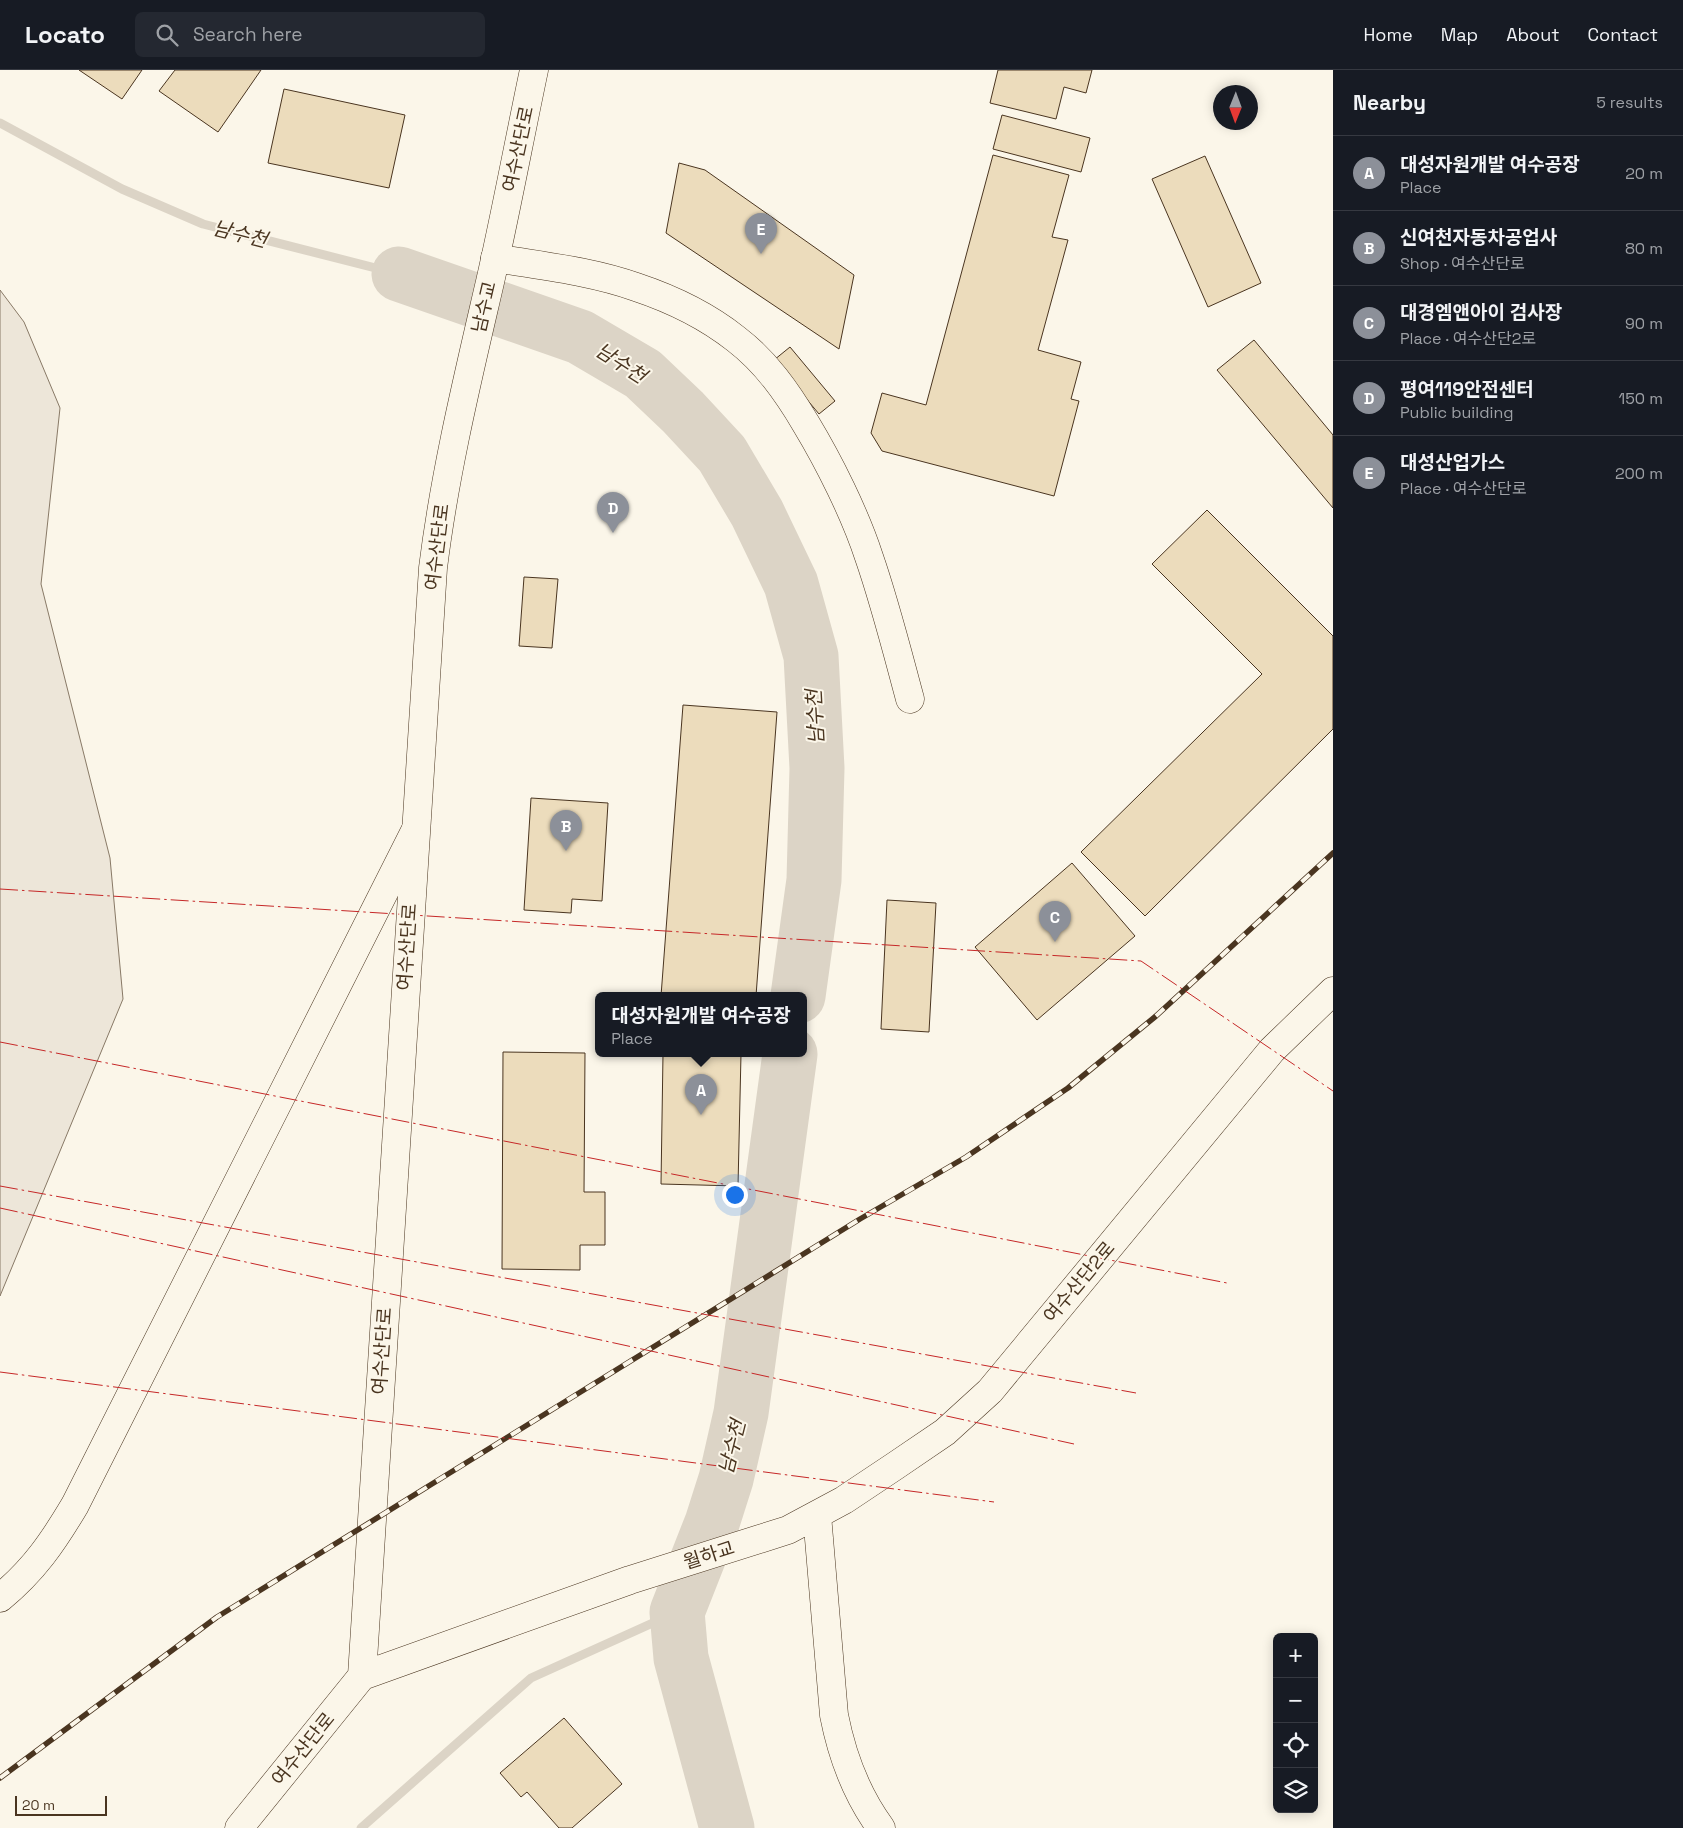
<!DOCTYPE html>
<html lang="en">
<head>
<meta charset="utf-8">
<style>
  :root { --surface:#171b24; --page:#242831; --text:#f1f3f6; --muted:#9ea1a6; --line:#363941; --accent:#8c9099 }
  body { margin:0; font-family:"Space Grotesk","Noto Sans KR",sans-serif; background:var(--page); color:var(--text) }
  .controls { position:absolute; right:15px; bottom:15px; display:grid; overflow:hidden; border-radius:8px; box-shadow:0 2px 12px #0003 }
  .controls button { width:45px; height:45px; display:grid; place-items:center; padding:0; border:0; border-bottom:1px solid var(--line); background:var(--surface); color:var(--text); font:25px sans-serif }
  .compass { position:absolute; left:1213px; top:15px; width:45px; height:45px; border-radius:50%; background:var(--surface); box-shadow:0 2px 12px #0003; rotate:181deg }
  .scale { position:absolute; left:15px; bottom:12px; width:92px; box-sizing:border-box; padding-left:5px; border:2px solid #4a3520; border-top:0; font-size:14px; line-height:18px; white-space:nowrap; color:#4a3520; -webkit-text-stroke:4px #fbf6e9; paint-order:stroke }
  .you { position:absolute; left:734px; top:1124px; width:18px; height:18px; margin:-12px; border:4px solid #fff; border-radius:50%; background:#1a73e8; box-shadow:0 0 0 8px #1a73e833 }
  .badge { display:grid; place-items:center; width:32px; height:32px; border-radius:50%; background:var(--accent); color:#fff; font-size:16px; font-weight:700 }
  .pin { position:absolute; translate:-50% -41px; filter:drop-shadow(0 1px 2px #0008) }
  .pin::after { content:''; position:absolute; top:26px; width:18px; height:15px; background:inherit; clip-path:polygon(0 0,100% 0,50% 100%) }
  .popup { position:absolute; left:595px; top:922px; width:212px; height:65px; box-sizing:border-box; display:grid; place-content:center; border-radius:8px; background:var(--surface); filter:drop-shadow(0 1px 4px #0005); font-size:16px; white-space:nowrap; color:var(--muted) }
  .popup b { font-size:19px; color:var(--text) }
  .popup::after { content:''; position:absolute; left:50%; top:100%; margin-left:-10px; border:10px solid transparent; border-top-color:var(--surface) }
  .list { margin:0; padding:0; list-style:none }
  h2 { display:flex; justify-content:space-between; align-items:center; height:65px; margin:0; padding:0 20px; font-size:21px }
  h2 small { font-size:16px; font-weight:400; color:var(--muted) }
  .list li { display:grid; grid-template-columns:32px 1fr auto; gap:15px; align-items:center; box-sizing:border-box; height:75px; padding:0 20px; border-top:1px solid var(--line) }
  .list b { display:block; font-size:19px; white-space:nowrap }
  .list p { margin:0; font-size:16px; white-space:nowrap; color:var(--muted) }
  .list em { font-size:16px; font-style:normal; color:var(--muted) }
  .icon { flex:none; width:28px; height:28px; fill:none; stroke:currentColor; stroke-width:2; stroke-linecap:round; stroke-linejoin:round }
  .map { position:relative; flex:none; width:1333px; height:1758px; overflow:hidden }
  header { display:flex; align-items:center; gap:30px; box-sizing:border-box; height:70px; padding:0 25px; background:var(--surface); border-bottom:1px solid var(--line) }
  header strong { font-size:24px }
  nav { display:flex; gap:28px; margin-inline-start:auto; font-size:18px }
  .search { width:350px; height:45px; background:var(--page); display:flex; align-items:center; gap:12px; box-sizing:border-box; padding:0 18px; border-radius:8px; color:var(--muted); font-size:19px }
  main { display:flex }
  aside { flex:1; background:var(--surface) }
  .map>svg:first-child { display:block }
  .green { fill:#ede6d9; stroke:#887966 }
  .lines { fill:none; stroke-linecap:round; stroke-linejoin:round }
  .stream { stroke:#dcd4c6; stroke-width:9 }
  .river { stroke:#dcd4c6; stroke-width:55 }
  .building { fill:#ecdcbc; stroke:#4a3520 }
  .minor-casing { stroke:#4a3520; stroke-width:29 }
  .tertiary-casing { stroke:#4a3520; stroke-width:29 }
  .minor { stroke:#fbf6e9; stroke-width:28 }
  .tertiary { stroke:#fbf6e9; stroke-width:28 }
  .rail-casing { stroke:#4a3520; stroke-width:5.5 }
  .rail { stroke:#fbf6e9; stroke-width:4; stroke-dasharray:11; stroke-linecap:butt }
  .power { stroke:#c62828; stroke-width:1; stroke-dasharray:18 4 2.5 4; stroke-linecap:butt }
  .labels { text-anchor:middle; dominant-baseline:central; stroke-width:4; stroke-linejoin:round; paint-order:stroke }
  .street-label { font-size:19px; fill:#4a3520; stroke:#fbf6e9 }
  .water-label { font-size:20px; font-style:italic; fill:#4a3520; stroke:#fbf6e9 }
</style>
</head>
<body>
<header>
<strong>Locato</strong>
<div class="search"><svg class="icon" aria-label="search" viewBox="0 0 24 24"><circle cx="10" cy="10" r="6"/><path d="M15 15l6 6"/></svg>Search here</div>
<nav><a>Home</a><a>Map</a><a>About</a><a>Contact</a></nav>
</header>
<main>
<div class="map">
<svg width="1333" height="1758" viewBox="0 0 1333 1758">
  <rect width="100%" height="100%" fill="#fbf6e9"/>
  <path class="green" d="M 0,220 L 24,252 L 60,338 L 41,514 L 110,788 L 123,929 L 0,1226 Z"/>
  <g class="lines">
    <path class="stream" d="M 0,53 L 122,119 L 203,154 L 399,204
      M 361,1758 L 531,1608 L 677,1542"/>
    <path class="river" d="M 399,204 L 580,267 L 643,304 L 683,342 L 722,384 L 757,443 L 791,514 L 811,586 L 817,698 L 814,810 L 798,926
      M 727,1758 L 681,1588 L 677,1542 L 712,1453 L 726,1409 L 741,1343 L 790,984"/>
  </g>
  <path class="building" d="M 79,0 L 142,0 L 122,29 Z
    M 175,0 L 261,0 L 218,62 L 159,21 Z
    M 998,0 L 1092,0 L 1086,23 L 1064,17 L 1056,49 L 990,33 Z
    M 284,19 L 405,45 L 389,118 L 268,93 Z
    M 1002,45 L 1090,68 L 1081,102 L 993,79 Z
    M 993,85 L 1069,105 L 1052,167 L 1068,170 L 1038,280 L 1081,292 L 1071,329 L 1079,331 L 1054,426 L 882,381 L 871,363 L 882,323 L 926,335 Z
    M 1205,86 L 1261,213 L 1208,237 L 1152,109 Z
    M 679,93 L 705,100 L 854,205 L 839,279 L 666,163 Z
    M 1254,270 L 1333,365 L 1333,438 L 1217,300 Z
    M 790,277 L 835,331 L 819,344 L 774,290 Z
    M 1207,440 L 1333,566 L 1333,659 L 1145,846 L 1081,782 L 1262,604 L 1152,494 Z
    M 524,507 L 558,509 L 552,578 L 519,576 Z
    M 683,635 L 777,642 L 756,926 L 661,926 Z
    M 531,728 L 608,733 L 602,831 L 572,829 L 571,843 L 524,840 Z
    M 1072,793 L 1135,866 L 1037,950 L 975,877 Z
    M 887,830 L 936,833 L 929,962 L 881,959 Z
    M 503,982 L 585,983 L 584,1122 L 605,1122 L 605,1175 L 580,1175 L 580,1200 L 502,1199 Z
    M 663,984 L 741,984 L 738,1116 L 661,1114 Z
    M 564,1648 L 622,1714 L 572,1758 L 559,1758 L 527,1722 L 521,1727 L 500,1703 Z"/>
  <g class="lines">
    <g class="minor-casing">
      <path id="minor" d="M 495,188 C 542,196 591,201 636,217 C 672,229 707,246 736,269 C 766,292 787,322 806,354 C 829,392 855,444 869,487 C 885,533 897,581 910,629
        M 0,1528 C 34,1500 53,1472 75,1435 L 415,761"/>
    </g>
    <g class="tertiary-casing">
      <path id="tertiary" d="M 817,1445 L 834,1645 C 842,1686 856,1724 881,1758
        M 362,1606 L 630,1510 L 788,1460 L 844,1430 L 895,1396 L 945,1362 L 990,1321 L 1272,980 L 1333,921
        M 239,1758 L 362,1606 L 433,498 C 445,401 468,307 490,212 C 506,142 519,71 534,0"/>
    </g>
    <use href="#minor" class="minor"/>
    <use href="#tertiary" class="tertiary"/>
    <g class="rail-casing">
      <path id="rail" d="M 0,1708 L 217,1547 L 860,1149 L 966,1087 L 1068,1018 L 1156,946 L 1333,783"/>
    </g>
    <use href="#rail" class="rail"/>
    <path class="power" d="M 0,819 L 1141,891 L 1333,1021
      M 0,972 L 1227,1213
      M 0,1116 L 1136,1323
      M 0,1138 L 1074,1374
      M 0,1302 L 994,1432"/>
  </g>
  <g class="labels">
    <g class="street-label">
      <text transform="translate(518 79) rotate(-78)">여수산단로</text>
      <text transform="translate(484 237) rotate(-77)">남수교</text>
      <text transform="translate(437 477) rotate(-83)">여수산단로</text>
      <text transform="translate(407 877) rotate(-86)">여수산단로</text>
      <text transform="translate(1079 1212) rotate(-50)">여수산단2로</text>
      <text transform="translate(382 1281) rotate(-86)">여수산단로</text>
      <text transform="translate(709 1485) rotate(-18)">월하교</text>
      <text transform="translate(303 1679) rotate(-51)">여수산단로</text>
    </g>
    <g class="water-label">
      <text transform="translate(240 164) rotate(14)">남수천</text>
      <text transform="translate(621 293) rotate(33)">남수천</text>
      <text transform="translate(815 647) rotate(-93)">남수천</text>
      <text transform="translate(732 1377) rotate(-76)">남수천</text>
    </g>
  </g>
</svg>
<div class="controls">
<button>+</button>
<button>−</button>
<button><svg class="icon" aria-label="locate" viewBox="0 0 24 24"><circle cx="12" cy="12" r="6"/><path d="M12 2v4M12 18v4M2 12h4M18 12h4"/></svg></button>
<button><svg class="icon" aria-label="layers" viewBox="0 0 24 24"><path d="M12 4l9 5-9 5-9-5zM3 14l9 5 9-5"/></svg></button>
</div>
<svg class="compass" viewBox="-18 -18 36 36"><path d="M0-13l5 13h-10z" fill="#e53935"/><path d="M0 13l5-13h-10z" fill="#9ea1a6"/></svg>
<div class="scale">20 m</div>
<div class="you"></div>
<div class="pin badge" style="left:701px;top:1045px">A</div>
<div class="popup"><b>대성자원개발 여수공장</b>Place</div>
<div class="pin badge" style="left:566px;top:781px">B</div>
<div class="pin badge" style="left:1055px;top:872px">C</div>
<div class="pin badge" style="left:613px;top:463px">D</div>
<div class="pin badge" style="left:761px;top:184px">E</div>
</div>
<aside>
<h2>Nearby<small>5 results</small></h2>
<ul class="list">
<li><span class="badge">A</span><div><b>대성자원개발 여수공장</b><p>Place</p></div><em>20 m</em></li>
<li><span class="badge">B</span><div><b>신여천자동차공업사</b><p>Shop · 여수산단로</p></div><em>80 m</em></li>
<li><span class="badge">C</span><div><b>대경엠앤아이 검사장</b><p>Place · 여수산단2로</p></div><em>90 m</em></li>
<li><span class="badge">D</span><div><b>평여119안전센터</b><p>Public building</p></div><em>150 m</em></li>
<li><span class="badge">E</span><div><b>대성산업가스</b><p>Place · 여수산단로</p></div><em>200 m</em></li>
</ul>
</aside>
</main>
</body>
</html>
